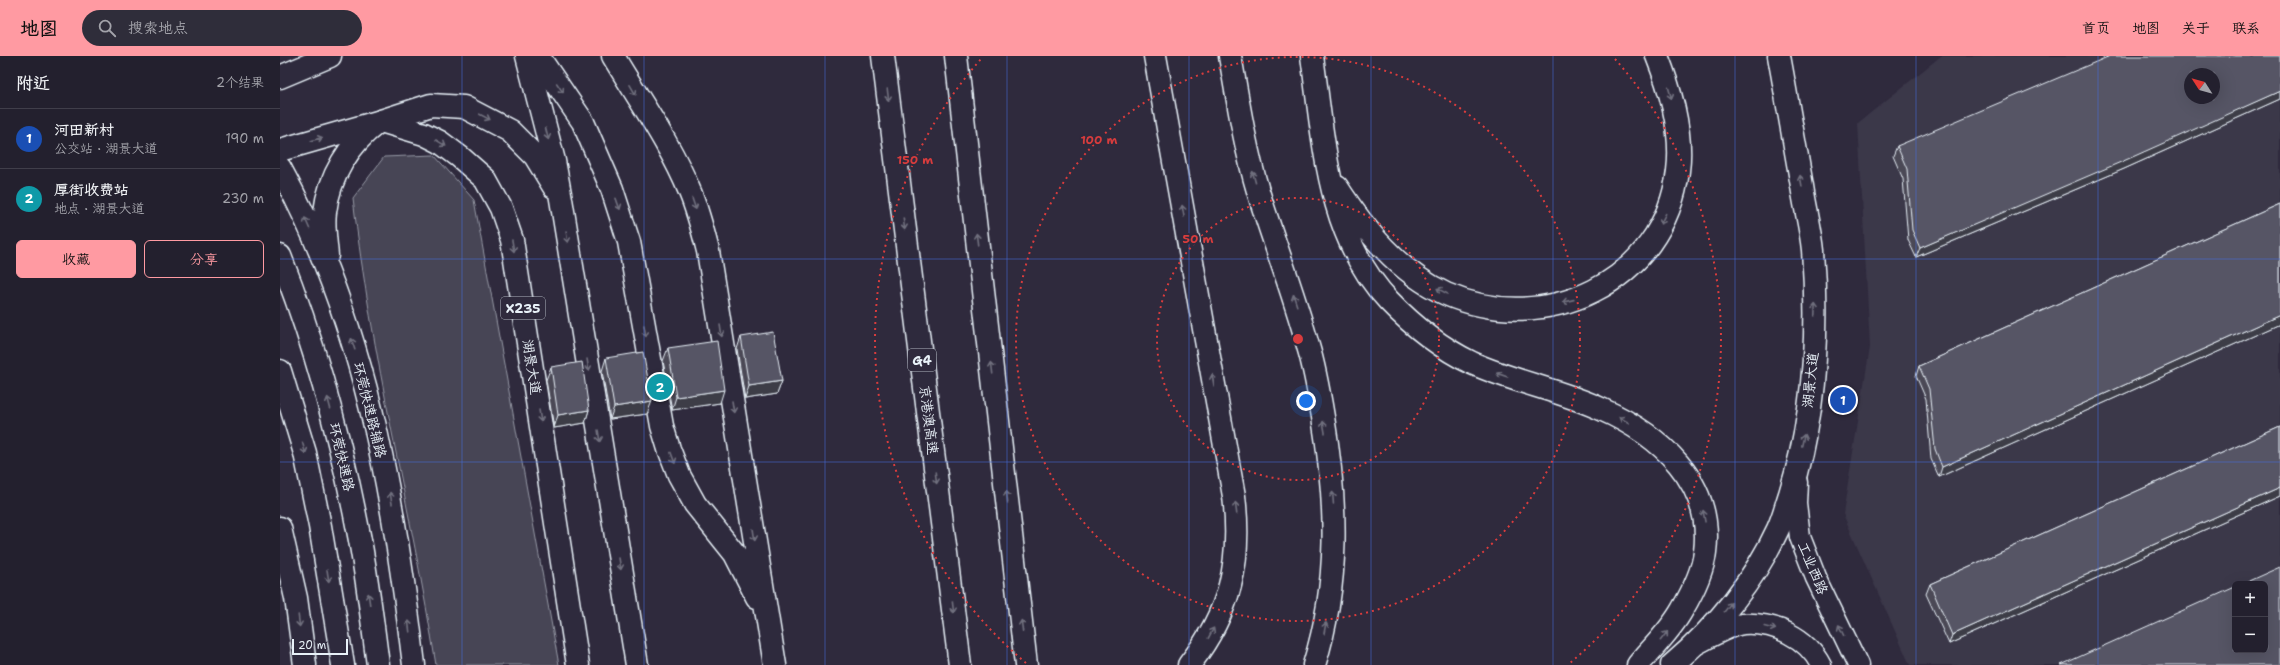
<!DOCTYPE html>
<html lang="zh">
<head>
<meta charset="utf-8">
<style>
  :root { --surface:#23202e; --page:#2f2d3a; --text:#f1f3f6; --muted:#a3a3aa; --line:#403e4a; --accent:#ff9aa2 }
  body { margin:0; font-family:"Shantell Sans","LXGW WenKai TC",sans-serif; background:var(--page); color:var(--text) }
  .controls { position:absolute; right:12px; bottom:12px; display:grid; overflow:hidden; border-radius:6px; box-shadow:0 4px 16px #0002 }
  .controls button { width:36px; height:36px; display:grid; place-items:center; padding:0; border:0; border-bottom:1px solid var(--line); background:var(--surface); color:var(--text); font:20px sans-serif }
  .compass { position:absolute; left:1904px; top:12px; width:36px; height:36px; border-radius:50%; background:var(--surface); box-shadow:0 4px 16px #0002; rotate:306deg }
  .scale { position:absolute; left:12px; bottom:10px; width:56px; box-sizing:border-box; padding-left:4px; border:2px solid #e8f1f8; border-top:0; font-size:11px; line-height:14px; white-space:nowrap; color:#e8f1f8; -webkit-text-stroke:3px #2f2a3d; paint-order:stroke }
  .you { position:absolute; left:1026px; top:345px; width:14px; height:14px; margin:-10px; border:3px solid #fff; border-radius:50%; background:#1a73e8; box-shadow:0 0 0 6px #1a73e833 }
  .badge { display:grid; place-items:center; width:26px; height:26px; border-radius:50%; background:var(--accent); color:#fff; font-size:13px; font-weight:700 }
  .pin { position:absolute; translate:-50% -50%; border:2px solid #fff; box-shadow:0 1px 4px #0006 }
  .list { margin:0; padding:0; list-style:none }
  h2 { display:flex; justify-content:space-between; align-items:center; height:52px; margin:0; padding:0 16px; font-size:17px }
  h2 small { font-size:13px; font-weight:400; color:var(--muted) }
  .list li { display:grid; grid-template-columns:26px 1fr auto; gap:12px; align-items:center; box-sizing:border-box; height:60px; padding:0 16px; border-top:1px solid var(--line) }
  .list b { display:block; font-size:15px; white-space:nowrap }
  .list p { margin:0; font-size:13px; white-space:nowrap; color:var(--muted) }
  .list em { font-size:13px; font-style:normal; color:var(--muted) }
  .actions { display:flex; gap:8px; padding:12px 16px }
  .actions a { flex:1; padding:9px 0; border:1px solid var(--accent); border-radius:6px; text-align:center; font-size:14px; color:var(--accent) }
  .actions .main { background:var(--accent); color:#111 }
  .icon { flex:none; width:22px; height:22px; fill:none; stroke:currentColor; stroke-width:2; stroke-linecap:round; stroke-linejoin:round }
  .map { position:relative; flex:none; width:2000px; height:609px; overflow:hidden }
  header { display:flex; align-items:center; gap:24px; box-sizing:border-box; height:56px; padding:0 20px; background:var(--accent); color:#111 }
  header strong { font-size:19px }
  nav { display:flex; gap:22px; margin-inline-start:auto; font-size:14px }
  .search { width:280px; height:36px; background:var(--page); display:flex; align-items:center; gap:10px; box-sizing:border-box; padding:0 14px; border-radius:22px; color:var(--muted); font-size:15px }
  main { display:flex }
  aside { flex:1; background:var(--surface) }
  .map>svg:first-child { display:block }
  .built { fill:#3b3749; fill-rule:evenodd }
  .green { fill:#464455; stroke:#979aa6 }
  .lines { fill:none; stroke-linecap:round; stroke-linejoin:round }
  .tertiary-casing { stroke:#e8f1f8; stroke-width:23 }
  .primary-casing { stroke:#e8f1f8; stroke-width:25 }
  .trunk-casing { stroke:#e8f1f8; stroke-width:25 }
  .motorway-casing { stroke:#e8f1f8; stroke-width:25 }
  .tertiary { stroke:#2f2a3d; stroke-width:20 }
  .primary { stroke:#2f2a3d; stroke-width:22 }
  .trunk { stroke:#2f2a3d; stroke-width:22 }
  .motorway { stroke:#2f2a3d; stroke-width:22 }
  .wall { fill:#4b4957; stroke:#e8f1f8 }
  .shaded-wall { fill:#3d3c47; stroke:#e8f1f8 }
  .building { fill:#575565; stroke:#e8f1f8; fill-rule:evenodd }
  .oneway { stroke:#70707e }
  .grid { fill:none; stroke:#466fde; stroke-width:1; stroke-opacity:0.55 }
  .ring { fill:none; stroke:#d83c3d; stroke-width:2; stroke-dasharray:2 4 }
  .labels { text-anchor:middle; dominant-baseline:central; stroke-width:4; stroke-linejoin:round; paint-order:stroke }
  .shield { fill:#2f2a3d; stroke:#b0b5c0; stroke-width:1 }
  .shield-label { font-size:13px; font-weight:bold; fill:#e8f1f8 }
  .street-label { font-size:14px; fill:#e8f1f8; stroke:#2f2a3d }
  .centre { fill:#d83c3d; stroke:#2f2a3d; stroke-width:2 }
  .ring-label { font-size:12px; text-anchor:middle; font-weight:bold; fill:#d83c3d; stroke:#2f2a3d; stroke-width:4; stroke-linejoin:round; paint-order:stroke }
</style>
</head>
<body>
<header>
<strong>地图</strong>
<div class="search"><svg class="icon" aria-label="search" viewBox="0 0 24 24"><circle cx="10" cy="10" r="6"/><path d="M15 15l6 6"/></svg>搜索地点</div>
<nav><a>首页</a><a>地图</a><a>关于</a><a>联系</a></nav>
</header>
<main>
<aside>
<h2>附近<small>2个结果</small></h2>
<ul class="list">
<li><span class="badge" style="background:#1a4fb4">1</span><div><b>河田新村</b><p>公交站 · 湖景大道</p></div><em>190 m</em></li>
<li><span class="badge" style="background:#0f9aa8">2</span><div><b>厚街收费站</b><p>地点 · 湖景大道</p></div><em>230 m</em></li>
</ul>
<div class="actions"><a class="main">收藏</a><a>分享</a></div>
</aside>
<div class="map">
<svg width="2000" height="609" viewBox="0 0 2000 609">
  <rect width="100%" height="100%" fill="#2f2a3d"/>
  <filter id="ink" filterUnits="userSpaceOnUse"><feTurbulence type="fractalNoise" baseFrequency=".025" numOctaves="2"/><feDisplacementMap in="SourceGraphic" scale="8" xChannelSelector="R" yChannelSelector="G"/><feConvolveMatrix kernelMatrix="1 2 1 2 8 2 1 2 1" color-interpolation-filters="sRGB"/></filter>
  <g filter="url(#ink)">
    <path class="built" d="M 1661,0 L 2000,0 L 2000,609 L 1630,609 L 1563,458 L 1590,291 L 1578,67 ZM 1910,18 L 1934,18 L 1934,42 L 1910,42 ZM 1955,528 L 1985,528 L 1985,594 L 1955,594 Z"/>
    <path class="green" d="M 154,99 L 194,144 L 279,609 L 156,609 C 131,453 91,299 73,142 L 104,101 Z"/>
    <g class="lines">
      <g class="tertiary-casing">
        <path id="tertiary" d="M 1517,426 L 1516,447 L 1520,481 L 1536,522 L 1578,609
          M 1417,588 C 1431,581 1448,570 1463,568 C 1494,566 1527,581 1541,609"/>
      </g>
      <g class="primary-casing">
        <path id="primary" d="M 0,21 L 50,0
          M 0,94 L 101,65 L 144,78 L 160,86 L 180,101 L 205,123 L 221,152 L 232,184 L 298,609
          M 0,112 C 85,267 113,435 134,609
          M 47,200 C 46,186 43,170 45,156 C 49,121 69,88 97,67
          M 0,472 L 16,542 L 25,609
          M 1392,609 C 1435,572 1474,525 1498,473 C 1503,462 1506,450 1510,438 C 1534,361 1539,275 1533,194 C 1531,173 1525,151 1522,130 C 1514,86 1507,43 1499,0"/>
      </g>
      <g class="trunk-casing">
        <path id="trunk" d="M 0,200 C 35,288 60,381 78,474 C 87,518 92,564 98,609
          M 0,315 L 25,397 L 40,470 L 63,609"/>
      </g>
      <g class="motorway-casing">
        <path id="motorway" d="M 247,0 L 274,105 L 281,143 L 357,609
          M 258,0 L 303,66 L 332,133 L 349,186 L 382,370 L 389,393 L 399,419 L 415,448 L 455,498 L 477,541
          M 333,0 C 359,44 391,89 410,136 C 418,155 423,175 428,195 L 495,609
          M 603,0 L 680,609
          M 676,0 L 746,609
          M 875,0 L 954,440 C 962,507 950,556 909,609
          M 950,0 C 958,45 965,91 978,135 C 994,187 1014,238 1028,290 C 1035,313 1039,337 1043,361 C 1057,446 1060,526 1034,609
          M 1032,0 C 1044,84 1047,180 1109,245 C 1133,270 1161,292 1192,307 C 1234,326 1280,334 1321,353 C 1380,379 1434,426 1425,496 C 1423,515 1412,537 1402,554 C 1391,574 1373,591 1358,609
          M 101,65 L 151,49 L 184,51 L 230,75 L 255,100 L 274,131
          M 1057,131 C 1085,174 1118,216 1166,238 C 1265,281 1384,227 1398,115 C 1403,77 1391,35 1377,0"/>
      </g>
      <use href="#tertiary" class="tertiary"/>
      <use href="#primary" class="primary"/>
      <use href="#trunk" class="trunk"/>
      <use href="#motorway" class="motorway"/>
    </g>
    <path class="wall" d="M 2000,0 L 2000,43 L 1844,113 L 1636,201 L 1628,184 L 1623,123 L 1613,100 L 1617,90 Z
      M 2000,148 L 2000,268 L 1659,421 L 1651,403 L 1646,343 L 1636,320 L 1639,310 Z
      M 461,281 L 502,325 L 497,338 L 465,343 L 457,293 Z
      M 388,292 L 440,347 L 392,354 L 383,305 Z
      M 326,302 L 367,358 L 330,363 L 322,315 Z
      M 271,311 L 309,354 L 305,367 L 274,372 L 266,324 Z
      M 2000,371 L 2000,440 L 1669,588 L 1646,538 L 1650,528 Z"/>
    <path class="shaded-wall" d="M 2000,35 L 2000,43 L 1844,113 L 1636,201 L 1640,192 Z
      M 2000,259 L 2000,268 L 1659,421 L 1662,411 Z
      M 502,325 L 497,338 L 465,343 L 469,330 Z
      M 444,334 L 440,347 L 392,354 L 396,341 Z
      M 372,345 L 367,358 L 330,363 L 334,351 Z
      M 309,354 L 305,367 L 274,372 L 278,359 Z
      M 2000,432 L 2000,440 L 1669,588 L 1672,579 Z"/>
    <path class="building" d="M 1830,0 L 2000,0 L 2000,35 L 1848,103 L 1640,192 L 1632,174 L 1627,113 L 1617,90 ZM 1910,18 L 1934,18 L 1934,42 L 1910,42 Z
      M 2000,148 L 2000,259 L 1662,411 L 1655,393 L 1649,333 L 1639,310 Z
      M 493,276 L 502,325 L 469,330 L 461,281 Z
      M 437,285 L 444,334 L 396,341 L 388,292 Z
      M 363,296 L 372,345 L 334,351 L 326,302 Z
      M 302,306 L 309,354 L 278,359 L 271,311 Z
      M 2000,371 L 2000,432 L 1672,579 L 1650,528 Z
      M 2000,511 L 2000,609 L 1781,609 L 1955,531 L 1955,594 L 1985,594 L 1985,528 L 1962,528 Z"/>
    <defs><path id="oneway-shaft" d="M-6 0H5M1.5-3L5.5 0L1.5 3" fill="none" stroke-width="1.6" stroke-linecap="round" stroke-linejoin="round"/></defs>
    <g class="oneway">
      <use href="#oneway-shaft" transform="translate(280 32) rotate(56)"/>
      <use href="#oneway-shaft" transform="translate(353 34) rotate(60)"/>
      <use href="#oneway-shaft" transform="translate(1390 37) rotate(74)"/>
      <use href="#oneway-shaft" transform="translate(608 39) rotate(83)"/>
      <use href="#oneway-shaft" transform="translate(205 61) rotate(28)"/>
      <use href="#oneway-shaft" transform="translate(267 78) rotate(76)"/>
      <use href="#oneway-shaft" transform="translate(37 83) rotate(-16)"/>
      <use href="#oneway-shaft" transform="translate(161 87) rotate(32)"/>
      <use href="#oneway-shaft" transform="translate(974 121) rotate(-105)"/>
      <use href="#oneway-shaft" transform="translate(1521 125) rotate(-100)"/>
      <use href="#oneway-shaft" transform="translate(338 148) rotate(70)"/>
      <use href="#oneway-shaft" transform="translate(414 148) rotate(71)"/>
      <use href="#oneway-shaft" transform="translate(903 155) rotate(-100)"/>
      <use href="#oneway-shaft" transform="translate(1383 163) rotate(117)"/>
      <use href="#oneway-shaft" transform="translate(27 167) rotate(-114)"/>
      <use href="#oneway-shaft" transform="translate(624 168) rotate(83)"/>
      <use href="#oneway-shaft" transform="translate(287 181) rotate(81)"/>
      <use href="#oneway-shaft" transform="translate(697 183) rotate(-97)"/>
      <use href="#oneway-shaft" transform="translate(233 190) rotate(80)"/>
      <use href="#oneway-shaft" transform="translate(1162 235) rotate(-152)"/>
      <use href="#oneway-shaft" transform="translate(1015 244) rotate(-108)"/>
      <use href="#oneway-shaft" transform="translate(1288 245) rotate(167)"/>
      <use href="#oneway-shaft" transform="translate(1535 254) rotate(-88)"/>
      <use href="#oneway-shaft" transform="translate(365 275) rotate(80)"/>
      <use href="#oneway-shaft" transform="translate(441 275) rotate(81)"/>
      <use href="#oneway-shaft" transform="translate(73 288) rotate(-108)"/>
      <use href="#oneway-shaft" transform="translate(308 309) rotate(81)"/>
      <use href="#oneway-shaft" transform="translate(712 312) rotate(-97)"/>
      <use href="#oneway-shaft" transform="translate(1222 319) rotate(-161)"/>
      <use href="#oneway-shaft" transform="translate(933 324) rotate(-100)"/>
      <use href="#oneway-shaft" transform="translate(49 347) rotate(-105)"/>
      <use href="#oneway-shaft" transform="translate(453 351) rotate(81)"/>
      <use href="#oneway-shaft" transform="translate(260 360) rotate(81)"/>
      <use href="#oneway-shaft" transform="translate(1344 364) rotate(-150)"/>
      <use href="#oneway-shaft" transform="translate(1044 371) rotate(-100)"/>
      <use href="#oneway-shaft" transform="translate(319 380) rotate(81)"/>
      <use href="#oneway-shaft" transform="translate(1523 384) rotate(-78)"/>
      <use href="#oneway-shaft" transform="translate(24 392) rotate(74)"/>
      <use href="#oneway-shaft" transform="translate(393 402) rotate(69)"/>
      <use href="#oneway-shaft" transform="translate(656 422) rotate(83)"/>
      <use href="#oneway-shaft" transform="translate(727 441) rotate(-97)"/>
      <use href="#oneway-shaft" transform="translate(111 442) rotate(-100)"/>
      <use href="#oneway-shaft" transform="translate(1053 442) rotate(-94)"/>
      <use href="#oneway-shaft" transform="translate(956 452) rotate(-97)"/>
      <use href="#oneway-shaft" transform="translate(1424 460) rotate(-100)"/>
      <use href="#oneway-shaft" transform="translate(474 479) rotate(81)"/>
      <use href="#oneway-shaft" transform="translate(340 508) rotate(81)"/>
      <use href="#oneway-shaft" transform="translate(48 520) rotate(81)"/>
      <use href="#oneway-shaft" transform="translate(89 543) rotate(-98)"/>
      <use href="#oneway-shaft" transform="translate(673 551) rotate(83)"/>
      <use href="#oneway-shaft" transform="translate(1448 551) rotate(-52)"/>
      <use href="#oneway-shaft" transform="translate(19 565) rotate(83)"/>
      <use href="#oneway-shaft" transform="translate(129 570) rotate(-97)"/>
      <use href="#oneway-shaft" transform="translate(742 570) rotate(-97)"/>
      <use href="#oneway-shaft" transform="translate(1045 572) rotate(-80)"/>
      <use href="#oneway-shaft" transform="translate(1490 572) rotate(14)"/>
      <use href="#oneway-shaft" transform="translate(1561 574) rotate(-116)"/>
      <use href="#oneway-shaft" transform="translate(931 577) rotate(-62)"/>
      <use href="#oneway-shaft" transform="translate(1384 580) rotate(-52)"/>
    </g>
  </g>
  <path class="grid" d="M 182,0 L 182,609M 364,0 L 364,609M 545,0 L 545,609M 727,0 L 727,609M 909,0 L 909,609M 1091,0 L 1091,609M 1273,0 L 1273,609M 1455,0 L 1455,609M 1636,0 L 1636,609M 1818,0 L 1818,609M 0,203 L 2000,203M 0,406 L 2000,406"/>
  <g class="ring">
    <circle cx="1018" cy="283" r="141"/>
    <circle cx="1018" cy="283" r="282"/>
    <path d="M746 607A423 423 0 0 1 701 3M1335 3A423 423 0 0 1 1290 607"/>
  </g>
  <g class="labels">
    <g class="shield">
      <rect x="221" y="241" width="44" height="22" rx="3"/>
      <rect x="628" y="293" width="28" height="22" rx="3"/>
    </g>
    <g class="shield-label">
      <text x="243" y="252">X235</text>
      <text x="642" y="304">G4</text>
    </g>
    <g class="street-label">
      <text transform="translate(252 311) rotate(81)">湖景大道</text>
      <text transform="translate(1530 324) rotate(-84)">湖景大道</text>
      <text transform="translate(90 354) rotate(76)">环莞快速路辅路</text>
      <text transform="translate(649 364) rotate(83)">京港澳高速</text>
      <text transform="translate(62 401) rotate(77)">环莞快速路</text>
      <text transform="translate(1533 512) rotate(67)">工业西路</text>
    </g>
  </g>
  <circle cx="1018" cy="283" r="6" class="centre"/>
  <g class="ring-label">
    <text x="819" y="88">100 m</text>
    <text x="635" y="108">150 m</text>
    <text x="918" y="187">50 m</text>
  </g>
</svg>
<div class="controls">
<button>+</button>
<button>−</button>
</div>
<svg class="compass" viewBox="-18 -18 36 36"><path d="M0-13l5 13h-10z" fill="#e53935"/><path d="M0 13l5-13h-10z" fill="#a3a3aa"/></svg>
<div class="scale">20 m</div>
<div class="you"></div>
<div class="pin badge" style="left:1563px;top:344px;background:#1a4fb4">1</div>
<div class="pin badge" style="left:380px;top:331px;background:#0f9aa8">2</div>
</div>
</main>
</body>
</html>
